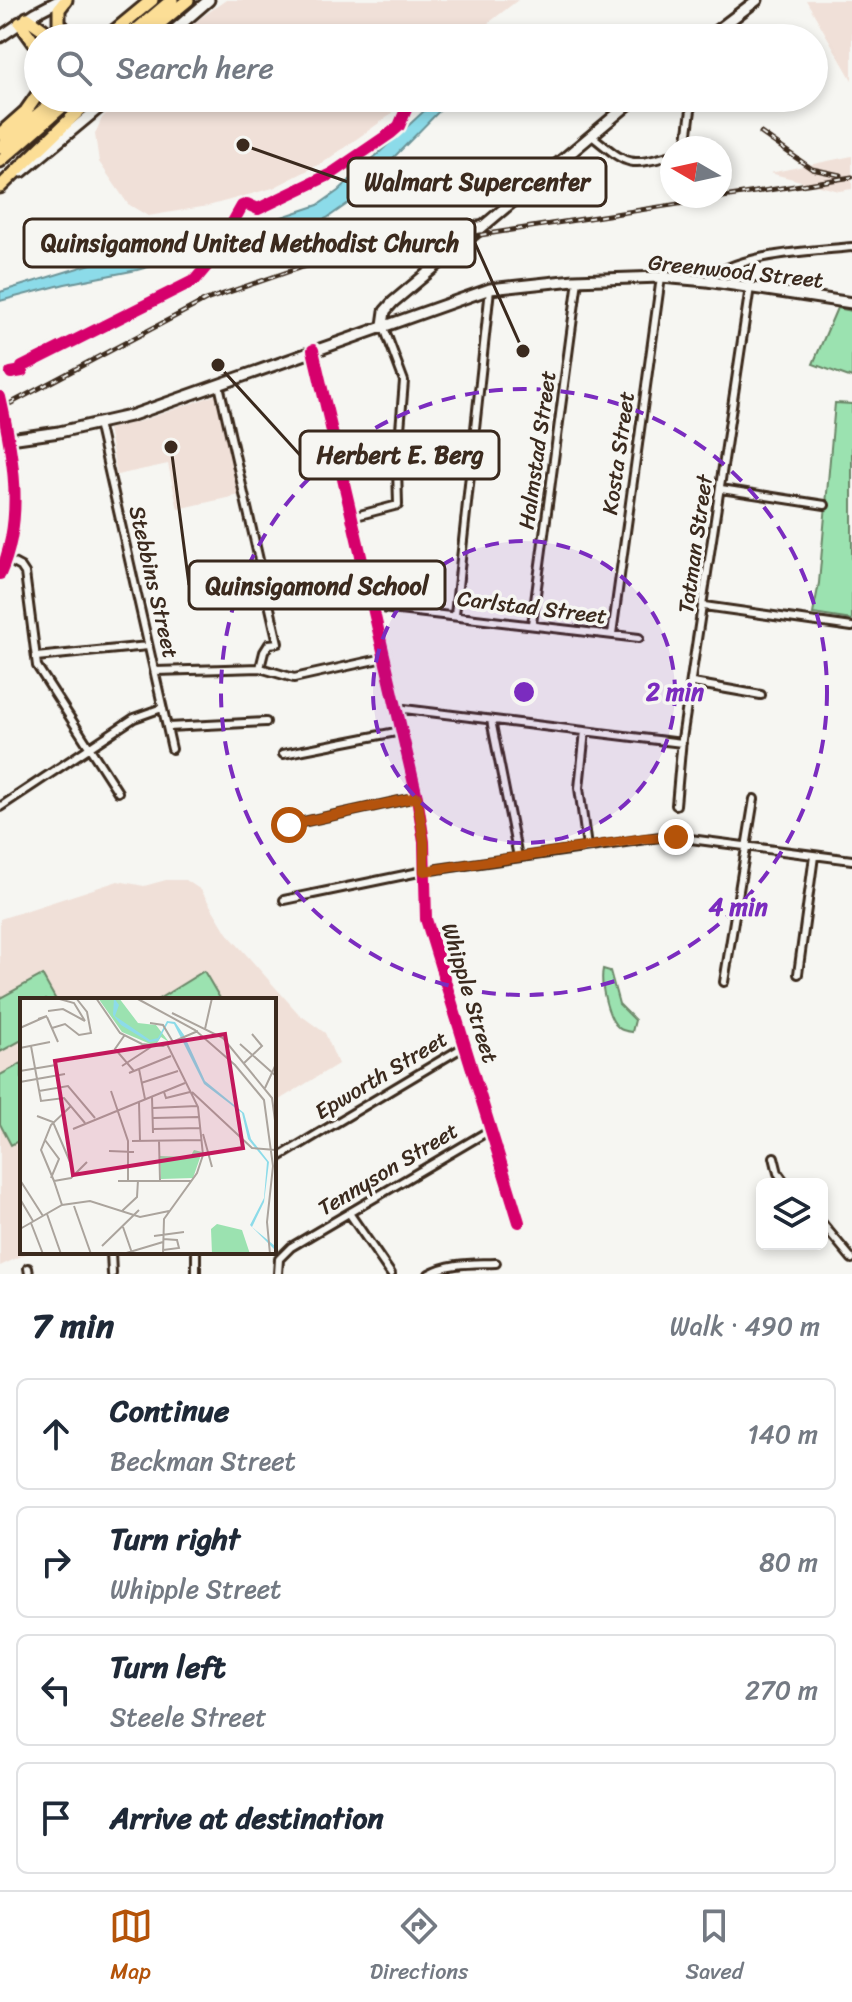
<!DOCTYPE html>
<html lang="en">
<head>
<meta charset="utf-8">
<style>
  :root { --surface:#fff; --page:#f2f2f3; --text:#1f2937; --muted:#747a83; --line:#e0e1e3; --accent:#b45309 }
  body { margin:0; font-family:Sriracha,sans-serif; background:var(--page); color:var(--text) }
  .controls { position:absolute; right:24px; bottom:24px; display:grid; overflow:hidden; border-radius:12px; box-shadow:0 4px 12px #0003 }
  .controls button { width:72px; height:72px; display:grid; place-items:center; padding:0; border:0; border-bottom:2px solid var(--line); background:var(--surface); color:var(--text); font:40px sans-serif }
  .compass { position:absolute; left:660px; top:136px; width:72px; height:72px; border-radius:50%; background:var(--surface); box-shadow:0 4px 12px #0003; rotate:279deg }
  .stop { position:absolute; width:24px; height:24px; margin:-18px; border:6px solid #b45309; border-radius:50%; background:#fff }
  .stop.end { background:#b45309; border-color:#fff; box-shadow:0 2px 8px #0008 }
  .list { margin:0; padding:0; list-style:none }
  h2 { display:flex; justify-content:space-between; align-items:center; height:104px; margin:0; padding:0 32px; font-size:34px }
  h2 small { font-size:26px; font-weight:400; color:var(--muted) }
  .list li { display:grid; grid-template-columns:52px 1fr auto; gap:24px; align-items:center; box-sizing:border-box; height:112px; margin:0 16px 16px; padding:0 16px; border:2px solid var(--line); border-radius:12px }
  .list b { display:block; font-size:30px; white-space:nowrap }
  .list p { margin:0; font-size:26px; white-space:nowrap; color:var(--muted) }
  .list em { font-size:26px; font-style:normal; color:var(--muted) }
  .icon { flex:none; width:44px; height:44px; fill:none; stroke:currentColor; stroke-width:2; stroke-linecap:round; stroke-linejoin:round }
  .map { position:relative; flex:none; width:852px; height:1274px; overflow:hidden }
  .search { position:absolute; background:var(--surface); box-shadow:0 4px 12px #0003; left:24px; right:24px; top:24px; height:88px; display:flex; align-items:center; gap:20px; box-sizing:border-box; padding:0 28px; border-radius:44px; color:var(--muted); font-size:30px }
  .sheet { height:616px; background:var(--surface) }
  nav { display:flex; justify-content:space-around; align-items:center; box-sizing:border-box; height:112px; border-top:2px solid var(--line); background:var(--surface); font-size:22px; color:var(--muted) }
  nav a { display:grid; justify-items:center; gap:4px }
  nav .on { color:var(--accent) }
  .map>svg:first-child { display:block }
  .built { fill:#f0e0d8 }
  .green { fill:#9be2b0; stroke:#6b8667; stroke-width:2 }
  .water { fill:#8cdbe9; stroke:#6c9498; stroke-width:2 }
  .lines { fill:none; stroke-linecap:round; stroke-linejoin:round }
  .street-casing { stroke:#3b2a1e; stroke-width:12 }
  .secondary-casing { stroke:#3b2a1e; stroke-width:15 }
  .highway-casing { stroke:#3b2a1e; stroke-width:17 }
  .street { stroke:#f6f6f2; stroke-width:6 }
  .secondary { stroke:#f6f6f2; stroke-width:9 }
  .highway { stroke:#fcde96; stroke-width:11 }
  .rail-casing { stroke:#3b2a1e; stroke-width:5 }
  .rail { stroke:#f6f6f2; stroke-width:2; stroke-dasharray:6; stroke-linecap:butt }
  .cycleway-casing { stroke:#f6f6f2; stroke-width:17 }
  .cycleway { stroke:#d6006c; stroke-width:12 }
  .route { stroke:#b45309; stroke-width:10 }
  .ring { fill:none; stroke:#7b2cbf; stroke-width:4; stroke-dasharray:14 10 }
  .labels { text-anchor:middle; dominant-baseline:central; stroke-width:7; stroke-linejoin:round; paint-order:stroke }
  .street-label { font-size:22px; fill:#3b2a1e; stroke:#f6f6f2 }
  .inset-road { fill:none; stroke:#aba49d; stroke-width:2 }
  .view { fill:#c2185b; fill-opacity:0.15; stroke:#c2185b; stroke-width:4 }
  .inset-edge { fill:none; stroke:#3b2a1e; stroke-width:4 }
  .centre { fill:#7b2cbf; stroke:#f6f6f2; stroke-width:4 }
  .ring-label { font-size:24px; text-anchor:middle; font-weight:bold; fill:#7b2cbf; stroke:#f6f6f2; stroke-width:7; stroke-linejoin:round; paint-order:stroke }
  .leader { fill:none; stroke:#3b2a1e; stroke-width:3 }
  .callout-dot { fill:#3b2a1e; stroke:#f6f6f2; stroke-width:3 }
  .callout { fill:#f6f6f2; stroke:#3b2a1e; stroke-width:3 }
  .callout-label { font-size:24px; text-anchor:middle; font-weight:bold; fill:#3b2a1e }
</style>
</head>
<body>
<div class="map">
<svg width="852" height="1274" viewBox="0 0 852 1274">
  <rect width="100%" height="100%" fill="#f6f6f2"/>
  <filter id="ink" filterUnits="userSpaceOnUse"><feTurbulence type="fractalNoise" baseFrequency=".0125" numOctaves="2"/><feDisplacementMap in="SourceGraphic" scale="16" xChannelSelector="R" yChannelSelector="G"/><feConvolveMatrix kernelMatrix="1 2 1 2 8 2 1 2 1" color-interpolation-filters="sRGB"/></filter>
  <g filter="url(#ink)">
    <path class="built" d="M 226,0 L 518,0 L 469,38 L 179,38 L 199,19 Z
      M 806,0 L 852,0 L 852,80 Z
      M 120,98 L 403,98 L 389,116 L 324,162 L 273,188 L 208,206 L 148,216 L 128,204 L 99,162 L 95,134 L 102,118 Z
      M 852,156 L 852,189 L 839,191 L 770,173 Z
      M 218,394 L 240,495 L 178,509 L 168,464 L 117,475 L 108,429 L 141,421 Z
      M 166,880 L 186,880 L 201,890 L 227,933 L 299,1014 L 325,1033 L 338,1064 L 274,1103 L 274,1000 L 22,1000 L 22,1252 L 30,1252 L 0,1266 L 0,919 L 118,881 L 144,886 Z"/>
    <path class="green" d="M 837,308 L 852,311 L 852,378 L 813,364 Z
      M 835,403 L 852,404 L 852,620 L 813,614 L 819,583 Z
      M 603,969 L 610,971 L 619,1004 L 635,1020 L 632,1032 C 627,1031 622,1031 619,1028 C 607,1019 600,983 603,969 Z
      M 204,971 L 221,1000 L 157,1000 Z
      M 42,975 L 56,1000 L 22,1000 L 22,1040 L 0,1052 L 0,998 Z
      M 22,1063 L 22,1139 L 11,1145 L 0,1124 L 0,1075 Z"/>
    <path class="water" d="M 438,98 L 452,98 L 350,202 L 327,218 L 300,229 L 272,233 L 137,270 L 65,284 L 0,301 L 0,292 L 143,248 L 190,240 L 276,219 L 318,205 L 338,191 Z"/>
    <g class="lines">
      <g class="street-casing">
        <path id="street" d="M 592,136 C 627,164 626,168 672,155
          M 686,148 L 691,110 L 690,98
          M 380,234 L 484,225
          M 707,281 C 736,253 813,251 852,247
          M 313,350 L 417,797 L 424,842 L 426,919 L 519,1222
          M 219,385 L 278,643 L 269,644 L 264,652 L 260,668
          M 98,423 L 172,749
          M 721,489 L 825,505
          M 352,517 L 398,505 L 397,466 L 404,381 L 383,325
          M 6,559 L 21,567 L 25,573 L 37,666 L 118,792
          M 704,606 L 852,627
          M 373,607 L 639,638
          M 455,615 L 490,289
          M 532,624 L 578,280
          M 612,634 L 661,277
          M 36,657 L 148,646
          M 155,671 L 260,668 L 294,678 L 384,658
          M 693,683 L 761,695
          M 396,708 L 682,743
          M 491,720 L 518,857
          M 168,727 L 266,722
          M 585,731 L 579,788 L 587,847
          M 283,754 L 401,731
          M 676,805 L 682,739 L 750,287
          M 0,807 L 134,718 L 162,708
          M 289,825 L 417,797
          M 284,900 L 424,871 L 667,836 L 852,860
          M 798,974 L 814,856
          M 724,982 L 754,799
          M 774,1157 L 778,1173 L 786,1184
          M 274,1160 L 465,1046
          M 349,1213 L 391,1274
          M 822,1223 L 852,1259
          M 111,1252 L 112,1274
          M 28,1268 L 29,1274
          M 196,1274 L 196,1252
          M 278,1274 L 279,1259 L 291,1247 L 490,1130
          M 429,1274 C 450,1262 473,1264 496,1263"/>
      </g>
      <g class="secondary-casing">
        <path id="secondary" d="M 0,37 L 35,13 L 60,0
          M 165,38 L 209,0
          M 707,38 L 757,0
          M 22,172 L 111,98
          M 383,325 L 385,311 L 393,302 L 636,98
          M 0,397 C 13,454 25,518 0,574
          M 10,439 L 59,432 L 130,416 L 490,289 L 574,280 L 661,277 L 707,281 L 852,303"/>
      </g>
      <g class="highway-casing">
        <path id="highway" d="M 66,0 L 59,9 L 59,23 L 65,30 L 82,38
          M 27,18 L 55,38
          M 20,23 L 38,48
          M 106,38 L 152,0
          M 127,38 L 172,0
          M 142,38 L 188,0
          M 0,134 L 26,111 L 38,94
          M 0,147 L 57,98
          M 0,161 L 72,98
          M 0,187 L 92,98"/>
      </g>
      <use href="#street" class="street"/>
      <use href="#secondary" class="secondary"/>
      <use href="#highway" class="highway"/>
      <g class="rail-casing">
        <path id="rail" d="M 761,133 L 812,169 L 840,175
          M 0,409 L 206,300 L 302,267 L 365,253 L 852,177"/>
      </g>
      <use href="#rail" class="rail"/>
      <g class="cycleway-casing">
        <path id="cycleway" d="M 313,350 L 417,797 L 424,842 L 426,919 L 519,1222
          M 11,373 L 22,371 L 22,367 L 195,280 L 211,261 L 242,206 L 247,204 L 258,209 L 331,174 L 391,133 L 399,126 L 411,98
          M 0,397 C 13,454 25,518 0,574"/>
      </g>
      <use href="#cycleway" class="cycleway"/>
    </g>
  </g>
  <g class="lines" filter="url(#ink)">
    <path class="route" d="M 289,825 L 417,797 L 424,842 L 424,871 L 646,838 L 676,837"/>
  </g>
  <circle cx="524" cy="692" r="151" fill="#7b2cbf" fill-opacity=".12"/>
  <g class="ring">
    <circle cx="524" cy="692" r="151"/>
    <circle cx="524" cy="692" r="303"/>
  </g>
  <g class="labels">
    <g class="street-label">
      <text transform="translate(736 271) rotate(6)">Greenwood Street</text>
      <text transform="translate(537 450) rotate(-82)">Halmstad Street</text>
      <text transform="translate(618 453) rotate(-82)">Kosta Street</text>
      <text transform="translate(695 544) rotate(-82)">Tatman Street</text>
      <text transform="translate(154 582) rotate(77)">Stebbins Street</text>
      <text transform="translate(532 607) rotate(7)">Carlstad Street</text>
      <text transform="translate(470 993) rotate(73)">Whipple Street</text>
      <text transform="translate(381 1075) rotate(-31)">Epworth Street</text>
      <text transform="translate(388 1169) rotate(-31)">Tennyson Street</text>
    </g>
  </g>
  <g transform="translate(20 998)">
    <rect width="256" height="256" fill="#f6f6f2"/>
    <path d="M 78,0 L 99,0 L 118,25 L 136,27 L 149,44 L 141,39 L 135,48 L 102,34 ZM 174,152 L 182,154 L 173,180 L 141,181 L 140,158 L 170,159 ZM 197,226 L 222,232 L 230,256 L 192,256 L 191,231 Z" fill="#9be2b0"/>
    <path d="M 94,0 L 99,7 L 95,18 L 130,42 L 138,40 L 147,23 L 155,24 L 164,37 L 185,83 L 224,115 L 231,141 L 249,164 L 244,204 L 232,229 L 255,248 L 256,253 L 230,227 L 244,200 L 247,164 L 228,141 L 222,115 L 184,86 L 154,26 L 148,25 L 138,43 L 129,44 L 101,27 L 93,17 Z" fill="#8cdbe9"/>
    <path class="inset-road" d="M 36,0 L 54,5 L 65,23M 76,0 L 100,35 L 122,46 L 143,48 L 178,33M 116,0 L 175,32 L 215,67 L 244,102 L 253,168 L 247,224 L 250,256M 28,13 L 43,11 L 65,23M 152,15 L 203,40 L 252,100 L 256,130M 27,19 L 38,44M 130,25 L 143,27 L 153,44M 0,30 L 27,18 L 18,21M 32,30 L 45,26 L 59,37 L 71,35 L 67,14 L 56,0M 185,31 L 192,0M 104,38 L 95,51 L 114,73M 220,46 L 256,78M 11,48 L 21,103 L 44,100 L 65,125M 0,50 L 30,44M 223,66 L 242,48 L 232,36M 102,68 L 131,49M 119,71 L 125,101M 0,73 L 36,67M 109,75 L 151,58M 0,84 L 45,76M 121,85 L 158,73M 245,90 L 256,66M 19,93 L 48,88 L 75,120M 91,93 L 108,143 L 108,183M 144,94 L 146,100 L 170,94M 172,94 L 232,150 L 256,152M 132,99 L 133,135M 119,104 L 120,143M 133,110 L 177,108M 17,118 L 33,124 L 50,164M 133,120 L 180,119M 53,131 L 165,85M 133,131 L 180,130M 183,136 L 192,169M 25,142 L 39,161 L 31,180M 112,143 L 182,142M 139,143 L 140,182M 89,153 L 114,154M 0,182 L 23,218M 34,183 L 21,152 L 31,127 L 51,108M 34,183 L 51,180 L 67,164M 34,183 L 42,207M 98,183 L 171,183M 0,201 L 13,223M 54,208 L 71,256M 102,213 L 117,199 L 118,182M 27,216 L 41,256M 11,225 L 23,256M 103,229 L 112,255M 0,231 L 42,207 L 70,203 L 120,219 L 149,213M 134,238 L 164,234M 143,241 L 157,242 L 159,250 L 143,252M 82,248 L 119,212M 103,256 L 143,244M 143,256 L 144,221 L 177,175 L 183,157 L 178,109 L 147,46"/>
    <path class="view" d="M 205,36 L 223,150 L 53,177 L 35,63 Z"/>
    <rect width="256" height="256" class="inset-edge"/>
  </g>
  <circle cx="524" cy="692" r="12" class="centre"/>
  <g class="ring-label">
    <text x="675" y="700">2 min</text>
    <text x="738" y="915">4 min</text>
  </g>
  <path class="leader" d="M243 145L348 182M523 351L475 243M218 365L300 455M171 447L189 585"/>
  <g class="callout-dot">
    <circle cx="243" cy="145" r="8"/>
    <circle cx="523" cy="351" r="8"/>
    <circle cx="218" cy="365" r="8"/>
    <circle cx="171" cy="447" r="8"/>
  </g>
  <g class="callout">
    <rect x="348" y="158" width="258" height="48" rx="8"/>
    <rect x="24" y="219" width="451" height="48" rx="8"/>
    <rect x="300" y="431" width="199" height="48" rx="8"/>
    <rect x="189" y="561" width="256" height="48" rx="8"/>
  </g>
  <g class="callout-label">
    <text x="477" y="190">Walmart Supercenter</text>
    <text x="250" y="251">Quinsigamond United Methodist Church</text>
    <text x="400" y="463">Herbert E. Berg</text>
    <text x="317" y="594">Quinsigamond School</text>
  </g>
</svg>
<div class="controls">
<button><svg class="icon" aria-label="layers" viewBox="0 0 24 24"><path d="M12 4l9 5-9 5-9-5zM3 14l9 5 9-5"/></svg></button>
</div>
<svg class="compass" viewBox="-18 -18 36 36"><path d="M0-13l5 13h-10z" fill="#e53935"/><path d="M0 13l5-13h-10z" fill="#747a83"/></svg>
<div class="stop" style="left:289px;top:825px"></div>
<div class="stop end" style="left:676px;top:837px"></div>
<div class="search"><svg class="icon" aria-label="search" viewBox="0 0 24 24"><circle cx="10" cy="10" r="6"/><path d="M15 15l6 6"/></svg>Search here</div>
</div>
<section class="sheet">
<h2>7 min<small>Walk · 490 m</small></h2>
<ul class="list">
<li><svg class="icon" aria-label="ahead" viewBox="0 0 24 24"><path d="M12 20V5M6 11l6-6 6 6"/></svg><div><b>Continue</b><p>Beckman Street</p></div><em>140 m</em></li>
<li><svg class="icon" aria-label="right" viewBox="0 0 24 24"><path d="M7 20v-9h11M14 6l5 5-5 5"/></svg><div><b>Turn right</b><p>Whipple Street</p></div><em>80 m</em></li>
<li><svg class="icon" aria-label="left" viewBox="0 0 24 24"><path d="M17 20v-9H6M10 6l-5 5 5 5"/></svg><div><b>Turn left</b><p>Steele Street</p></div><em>270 m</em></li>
<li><svg class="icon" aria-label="arrive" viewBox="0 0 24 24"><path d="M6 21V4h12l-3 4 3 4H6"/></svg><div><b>Arrive at destination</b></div></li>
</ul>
</section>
<nav>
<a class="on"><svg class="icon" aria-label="map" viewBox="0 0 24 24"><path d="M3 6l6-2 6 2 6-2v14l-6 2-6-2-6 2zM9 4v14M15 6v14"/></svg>Map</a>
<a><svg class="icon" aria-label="directions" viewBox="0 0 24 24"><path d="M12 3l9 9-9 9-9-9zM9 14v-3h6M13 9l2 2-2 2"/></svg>Directions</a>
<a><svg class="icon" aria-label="saved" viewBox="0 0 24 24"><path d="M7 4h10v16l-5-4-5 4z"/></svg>Saved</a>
</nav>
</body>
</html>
